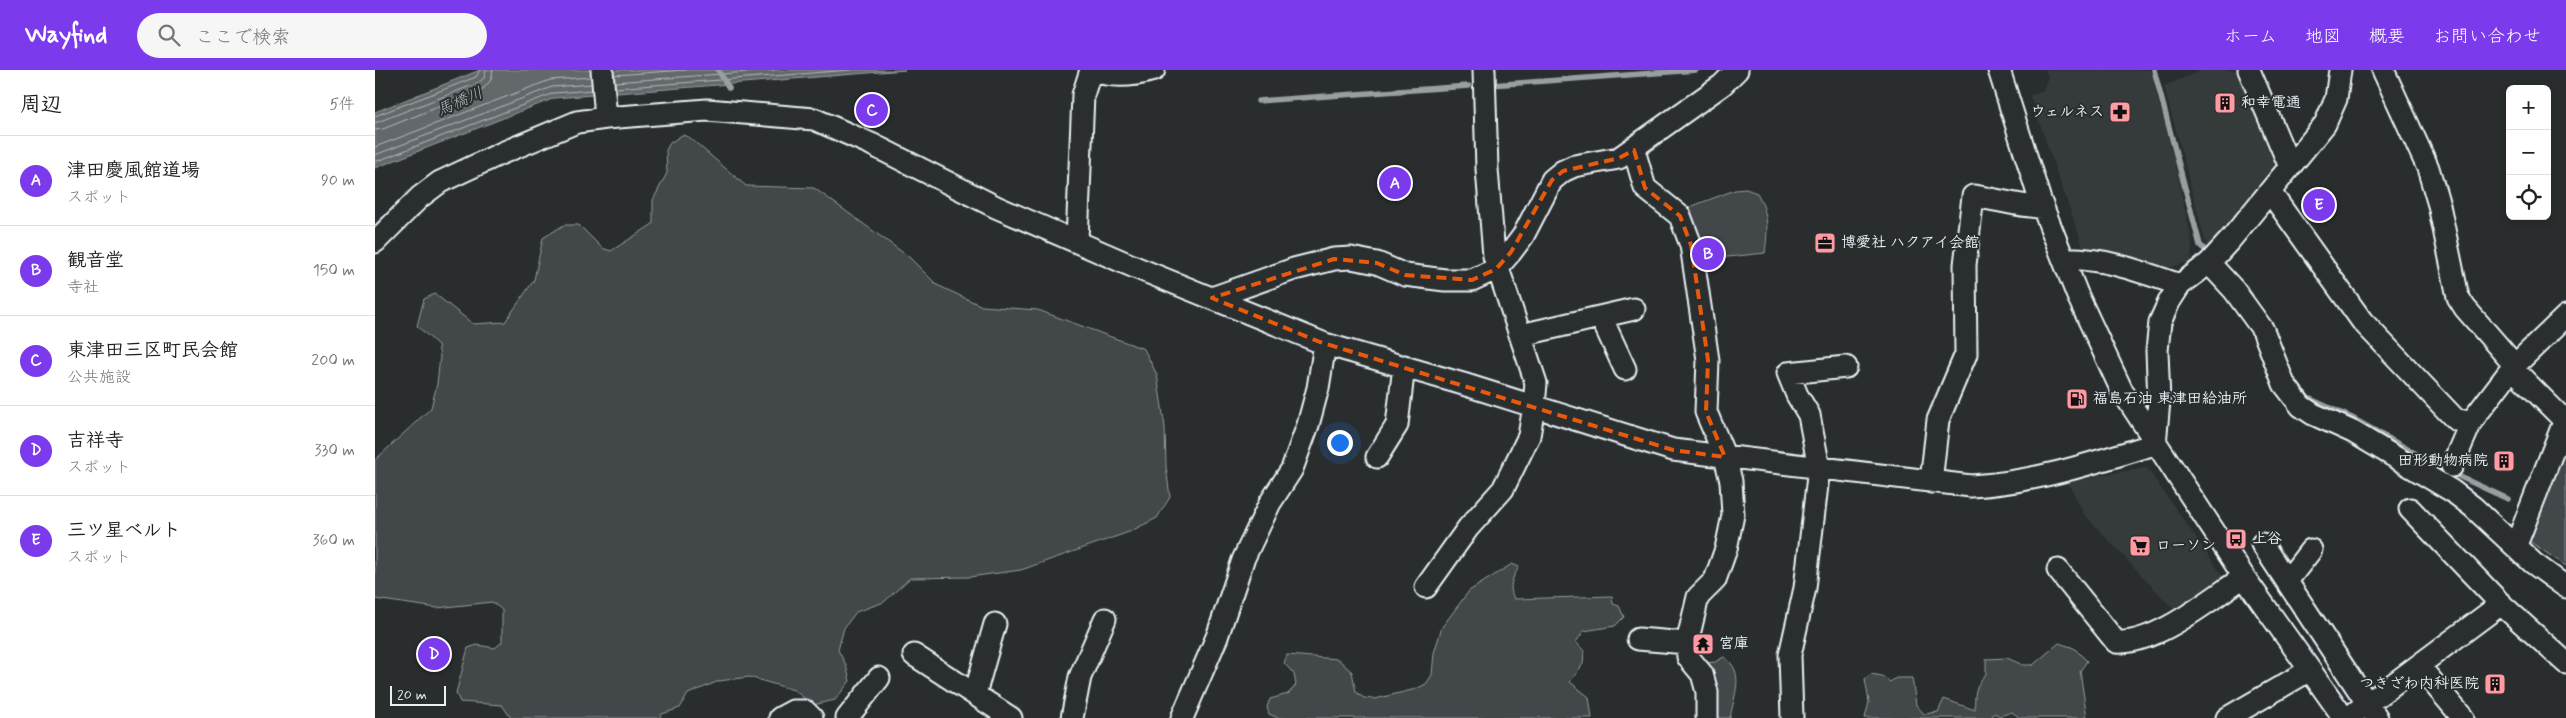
<!DOCTYPE html>
<html lang="ja">
<head>
<meta charset="utf-8">
<style>
  :root { --surface:#fff; --page:#f6f6f6; --text:#222; --muted:#767676; --line:#e0e0e0; --accent:#7c3aed }
  body { margin:0; font-family:Mynerve,"Klee One",sans-serif; background:var(--page); color:var(--text) }
  .controls { position:absolute; right:15px; top:15px; display:grid; overflow:hidden; border-radius:8px; box-shadow:0 2px 8px #0003 }
  .controls button { width:45px; height:45px; display:grid; place-items:center; padding:0; border:0; border-bottom:1px solid var(--line); background:var(--surface); color:var(--text); font:25px sans-serif }
  .scale { position:absolute; left:15px; bottom:12px; width:56px; box-sizing:border-box; padding-left:5px; border:2px solid #e8f1f8; border-top:0; font-size:14px; line-height:18px; white-space:nowrap; color:#e8f1f8; -webkit-text-stroke:4px #2a2d2e; paint-order:stroke }
  .you { position:absolute; left:964px; top:372px; width:18px; height:18px; margin:-12px; border:4px solid #fff; border-radius:50%; background:#1a73e8; box-shadow:0 0 0 8px #1a73e833 }
  .badge { display:grid; place-items:center; width:32px; height:32px; border-radius:50%; background:var(--accent); color:#fff; font-size:16px; font-weight:700 }
  .pin { position:absolute; translate:-50% -50%; border:2px solid #fff; box-shadow:0 1px 5px #0006 }
  .list { margin:0; padding:0; list-style:none }
  h2 { display:flex; justify-content:space-between; align-items:center; height:65px; margin:0; padding:0 20px; font-size:21px }
  h2 small { font-size:16px; font-weight:400; color:var(--muted) }
  .list li { display:grid; grid-template-columns:32px 1fr auto; gap:15px; align-items:center; box-sizing:border-box; height:90px; padding:0 20px; border-top:1px solid var(--line) }
  .list b { display:block; font-size:19px; white-space:nowrap }
  .list p { margin:0; font-size:16px; white-space:nowrap; color:var(--muted) }
  .list em { font-size:16px; font-style:normal; color:var(--muted) }
  .icon { flex:none; width:28px; height:28px; fill:none; stroke:currentColor; stroke-width:2; stroke-linecap:round; stroke-linejoin:round }
  .map { position:relative; flex:none; width:2191px; height:648px; overflow:hidden }
  header { display:flex; align-items:center; gap:30px; box-sizing:border-box; height:70px; padding:0 25px; background:var(--accent); color:#fff }
  header strong { font-size:24px }
  nav { display:flex; gap:28px; margin-inline-start:auto; font-size:18px }
  .search { width:350px; height:45px; background:var(--page); display:flex; align-items:center; gap:12px; box-sizing:border-box; padding:0 18px; border-radius:28px; color:var(--muted); font-size:19px }
  main { display:flex }
  aside { flex:1; background:var(--surface) }
  .map>svg:first-child { display:block }
  .built { fill:#363a3b }
  .green { fill:#424648; stroke:#959ca0 }
  .water { fill:#63686b; stroke:#989fa3 }
  .lines { fill:none; stroke-linecap:round; stroke-linejoin:round }
  .shore { stroke:#b3bac0; stroke-width:1 }
  .stream { stroke:#989fa3; stroke-width:5.5 }
  .minor-casing { stroke:#e8f1f8; stroke-width:25 }
  .minor { stroke:#2a2d2e; stroke-width:21 }
  .marked { fill:none; stroke:#e8590c; stroke-width:4; stroke-dasharray:10 6; stroke-linejoin:round }
  .labels { text-anchor:middle; dominant-baseline:central; stroke-width:4; stroke-linejoin:round; paint-order:stroke }
  .poi-label { font-size:15px; font-weight:bold; fill:#e8f1f8; stroke:#2a2d2e; text-anchor:start }
  .water-label { font-size:16px; font-style:italic; fill:#acb3b9; stroke:#2a2d2e }
</style>
</head>
<body>
<header>
<strong>Wayfind</strong>
<div class="search"><svg class="icon" aria-label="search" viewBox="0 0 24 24"><circle cx="10" cy="10" r="6"/><path d="M15 15l6 6"/></svg>ここで検索</div>
<nav><a>ホーム</a><a>地図</a><a>概要</a><a>お問い合わせ</a></nav>
</header>
<main>
<aside>
<h2>周辺<small>5件</small></h2>
<ul class="list">
<li><span class="badge">A</span><div><b>津田慶風館道場</b><p>スポット</p></div><em>90 m</em></li>
<li><span class="badge">B</span><div><b>観音堂</b><p>寺社</p></div><em>150 m</em></li>
<li><span class="badge">C</span><div><b>東津田三区町民会館</b><p>公共施設</p></div><em>200 m</em></li>
<li><span class="badge">D</span><div><b>吉祥寺</b><p>スポット</p></div><em>330 m</em></li>
<li><span class="badge">E</span><div><b>三ツ星ベルト</b><p>スポット</p></div><em>360 m</em></li>
</ul>
</aside>
<div class="map">
<svg width="2191" height="648" viewBox="0 0 2191 648">
  <rect width="100%" height="100%" fill="#2a2d2e"/>
  <filter id="ink" filterUnits="userSpaceOnUse"><feTurbulence type="fractalNoise" baseFrequency=".02" numOctaves="2"/><feDisplacementMap in="SourceGraphic" scale="10" xChannelSelector="R" yChannelSelector="G"/><feConvolveMatrix kernelMatrix="1 2 1 2 8 2 1 2 1" color-interpolation-filters="sRGB"/></filter>
  <g filter="url(#ink)">
    <path class="built" d="M 1670,0 L 1775,0 L 1800,93 L 1817,173 L 1816,191 L 1788,200 L 1708,177 L 1655,26 L 1668,21 L 1673,6 Z
      M 1828,0 L 1866,0 L 1903,90 L 1832,178 L 1789,16 Z
      M 1772,398 L 1852,512 L 1803,544 L 1709,444 L 1692,410 Z"/>
    <path class="green" d="M 307,65 L 314,67 L 371,116 L 439,118 L 534,187 L 562,215 L 607,236 L 663,240 L 769,279 L 782,305 L 790,357 L 791,397 L 795,427 L 782,448 L 754,462 L 646,500 L 594,507 L 535,508 L 509,532 L 481,542 L 469,558 L 463,580 L 471,595 L 475,611 L 460,630 L 438,635 L 419,620 L 374,607 L 344,611 L 313,624 L 305,638 L 287,644 L 284,648 L 136,648 L 127,635 L 85,632 L 81,623 L 93,578 L 102,575 L 120,578 L 127,572 L 127,540 L 117,532 L 62,538 L 0,529 L 0,390 L 56,338 L 62,314 L 65,287 L 63,275 L 42,256 L 49,229 L 60,224 L 98,254 L 130,252 L 159,210 L 168,168 L 189,155 L 204,155 L 227,178 L 236,181 L 278,154 L 278,130 L 292,103 L 291,80 L 295,73 Z
      M 1371,119 L 1382,123 C 1394,144 1393,159 1390,183 L 1325,190 L 1312,138 L 1360,120 Z
      M 2191,369 L 2191,496 L 2154,471 Z
      M 1137,494 L 1144,497 C 1137,509 1133,515 1139,529 L 1237,526 L 1238,534 L 1244,536 L 1249,547 L 1240,556 L 1209,561 L 1201,572 L 1209,581 L 1208,594 L 1195,612 L 1214,627 L 1217,648 L 903,648 L 894,644 L 892,637 L 895,629 L 913,624 L 921,615 L 919,604 L 909,593 L 912,585 L 963,589 L 977,602 L 981,622 L 989,628 L 1000,629 L 1041,619 L 1051,614 L 1057,605 L 1059,583 L 1067,557 L 1094,521 Z
      M 1684,573 L 1699,578 L 1712,591 L 1705,601 L 1712,648 L 1645,648 L 1637,642 L 1625,646 L 1619,643 L 1616,648 L 1490,648 L 1494,632 L 1490,609 L 1496,604 L 1507,606 L 1515,612 L 1521,608 L 1537,608 L 1541,635 L 1549,644 L 1563,642 L 1569,629 L 1600,640 C 1599,624 1600,616 1611,604 L 1611,589 L 1632,588 L 1648,595 L 1658,595 Z
      M 1349,587 C 1371,602 1359,625 1355,648 L 1339,648 L 1329,593 L 1340,592 Z"/>
    <path class="water" d="M 105,0 L 530,0 L 180,28 L 0,98 L 0,42 Z"/>
    <g class="lines">
      <path class="shore" d="M 239,5 L 311,0
        M 240,12 L 399,0
        M 240,18 L 476,0
        M 0,46 L 101,7 L 105,0
        M 0,53 L 103,13 L 109,8 L 111,0
        M 0,60 L 8,59 L 108,19 L 116,10 L 118,0
        M 0,77 L 175,10 L 216,7
        M 0,85 L 177,17 L 216,14
        M 0,92 L 179,23 L 217,20"/>
      <path class="stream" d="M 343,0 L 354,18
        M 1779,0 L 1825,175 L 1828,178
        M 1116,15 L 1321,0
        M 883,31 L 1094,16
        M 1265,86 L 1282,74
        M 1869,216 L 1876,226
        M 1929,323 L 1933,328 L 1977,348 L 2068,399 L 2133,429"/>
      <g class="minor-casing">
        <path id="minor" d="M 227,0 L 231,48
          M 717,0 C 737,8 759,6 779,0
          M 1624,0 L 1665,130 L 1702,224 L 1747,321 L 1869,507 L 1969,648
          M 1874,0 L 1915,97
          M 2008,0 L 2053,98 L 2064,135 L 2083,227 L 2090,238 L 2136,291 L 2137,298 L 2184,345 L 2190,348
          M 1259,80 L 1270,118 L 1305,146 L 1316,175 L 1333,290 L 1331,342 L 1350,387 L 1356,411 L 1358,445 L 1351,479 L 1340,510 L 1323,527 L 1312,573 L 1313,587 L 1327,604 L 1332,622 L 1332,648
          M 1895,122 L 1987,251 L 2081,350 L 2096,352 L 2137,298 L 2191,246
          M 702,171 L 708,25 L 716,0
          M 0,172 L 45,127 L 65,112 L 127,83 L 202,52 L 231,48 L 332,40 L 439,49 L 496,74 L 621,137 L 762,198 L 950,274 L 1088,314 L 1298,380 L 1596,416 C 1659,413 1720,392 1780,374
          M 1688,189 C 1728,187 1767,202 1805,215
          M 1834,193 L 1859,220 L 1888,260 L 1909,314 L 1926,336 L 1938,344 L 1978,362 L 2077,421 L 2098,437 L 2158,493 L 2191,517
          M 837,228 L 919,199 L 959,189 L 976,188 L 1002,193 L 1030,205 L 1070,210 L 1097,210 L 1121,199 L 1136,182 L 1148,166 L 1177,110 L 1188,101 L 1199,96 L 1244,88 L 1347,15 L 1362,0
          M 1226,247 L 1250,299
          M 1146,265 L 1259,239
          M 1780,374 L 1784,331 L 1782,281 L 1785,252 L 1794,232 L 1805,215 L 1834,193 L 1855,170 L 1950,54 L 1961,29 L 1965,0
          M 1002,387 L 1022,355 L 1029,296
          M 2077,396 L 2096,352
          M 1556,412 L 1563,350 L 1591,284 L 1590,195 L 1598,126 C 1622,129 1644,137 1668,137
          M 2035,439 L 2126,534
          M 1887,474 L 2002,648
          M 2141,475 L 2191,347
          M 1683,500 L 1741,572 C 1781,575 1835,529 1869,507
          M 1912,511 L 1936,480
          M 1051,517 L 1093,458 L 1128,419 L 1154,366 L 1159,336 L 1161,313 L 1119,186 L 1112,99 L 1109,0
          M 1263,569 L 1312,573
          M 539,585 L 636,648
          M 2044,596 L 2088,648
          M 600,624 L 620,554
          M 405,648 L 418,641 L 430,641 L 437,648
          M 472,648 L 504,608
          M 697,648 L 705,607 L 730,549
          M 807,648 L 842,567 L 868,490 L 895,433 L 917,399 L 933,355 L 943,318 L 950,274
          M 1417,648 L 1415,585 L 1430,518 L 1444,398 L 1434,345 L 1422,325 L 1413,303 L 1471,297
          M 1852,648 L 1935,600
          M 1973,648 L 2126,534 L 2191,593"/>
      </g>
      <use href="#minor" class="minor"/>
    </g>
  </g>
  <path class="marked" d="M 1259,80 L 1270,118 L 1305,146 L 1316,175 L 1333,290 L 1331,342 L 1350,387 L 1298,380 L 945,272 L 837,228 L 959,189 L 1002,193 L 1030,205 L 1097,210 L 1121,199 L 1136,182 L 1177,110 L 1188,101 L 1244,88 Z"/>
  <defs>
    <g id="building-square" transform="scale(1.125)"><rect x="-9" y="-9" width="18" height="18" rx="4" fill="#ff9aa2" stroke="#2a2d2e"/><path d="M-4-6H4V6H1V3H-1V6H-4ZM-2.5-4.3h1.7v1.8h-1.7ZM.8-4.3h1.7v1.8H.8ZM-2.5-1h1.7V.8h-1.7ZM.8-1h1.7V.8H.8Z" fill="#111"/></g>
    <g id="pharmacy-square" transform="scale(1.125)"><rect x="-9" y="-9" width="18" height="18" rx="4" fill="#ff9aa2" stroke="#2a2d2e"/><path d="M-2-6h4v4h4v4h-4v4h-4v-4h-4v-4h4Z" fill="#111"/></g>
    <g id="office-square" transform="scale(1.125)"><rect x="-9" y="-9" width="18" height="18" rx="4" fill="#ff9aa2" stroke="#2a2d2e"/><path d="M-6-3h4V-5.5h4V-3h4V5H-6ZM-1-4.5V-3h2v-1.5ZM-6 0V1H6V0Z" fill="#111"/></g>
    <g id="fuel-square" transform="scale(1.125)"><rect x="-9" y="-9" width="18" height="18" rx="4" fill="#ff9aa2" stroke="#2a2d2e"/><path d="M-5.5-6h7V0h2V4h1.3V-2.5L3-4.5l.8-.8L6-3V5H2.5V1h-1V6h-7ZM-4.2-4.7v3.2H.2V-4.7Z" fill="#111"/></g>
    <g id="bus-square" transform="scale(1.125)"><rect x="-9" y="-9" width="18" height="18" rx="4" fill="#ff9aa2" stroke="#2a2d2e"/><path d="M-5-6H5V4H4V6H2V4H-2V6H-4V4H-5ZM-3.5-4V0h7V-4ZM-3.5 1.2v1.5H-2V1.2ZM2 1.2v1.5H3.5V1.2Z" fill="#111"/></g>
    <g id="supermarket-square" transform="scale(1.125)"><rect x="-9" y="-9" width="18" height="18" rx="4" fill="#ff9aa2" stroke="#2a2d2e"/><path d="M-6-5.5h2.5l.6 2H6L4.5 2H-2.5L-4.4-4H-6ZM-1.5 3.2a1.3 1.3 0 1 0 .1 0ZM3 3.2a1.3 1.3 0 1 0 .1 0Z" fill="#111"/></g>
    <g id="temple-square" transform="scale(1.125)"><rect x="-9" y="-9" width="18" height="18" rx="4" fill="#ff9aa2" stroke="#2a2d2e"/><path d="M0-6L5-2H3V0L6.5 2.5H4V6H1.5V3h-3V6H-4V2.5H-6.5L-3 0V-2H-5Z" fill="#111"/></g>
  </defs>
  <g fill-rule="evenodd">
    <use href="#building-square" x="1850" y="33"/>
    <use href="#pharmacy-square" x="1745" y="42"/>
    <use href="#office-square" x="1450" y="173"/>
    <use href="#fuel-square" x="1702" y="329"/>
    <use href="#building-square" x="2129" y="391"/>
    <use href="#bus-square" x="1861" y="469"/>
    <use href="#supermarket-square" x="1765" y="476"/>
    <use href="#temple-square" x="1328" y="574"/>
    <use href="#building-square" x="2120" y="614"/>
  </g>
  <g class="labels">
    <g class="poi-label">
      <text x="1866" y="33">和幸電通</text>
      <text x="1729" y="42" text-anchor="end">ウェルネス</text>
      <text x="1466" y="173">博愛社 ハクアイ会館</text>
      <text x="1718" y="329">福島石油 東津田給油所</text>
      <text x="2113" y="391" text-anchor="end">田形動物病院</text>
      <text x="1877" y="469">上谷</text>
      <text x="1781" y="476">ローソン</text>
      <text x="1344" y="574">宮庫</text>
      <text x="2104" y="614" text-anchor="end">つきざわ内科医院</text>
    </g>
    <g class="water-label">
      <text transform="translate(85 32) rotate(-24)">馬橋川</text>
    </g>
  </g>
</svg>
<div class="controls">
<button>+</button>
<button>−</button>
<button><svg class="icon" aria-label="locate" viewBox="0 0 24 24"><circle cx="12" cy="12" r="6"/><path d="M12 2v4M12 18v4M2 12h4M18 12h4"/></svg></button>
</div>
<div class="scale">20 m</div>
<div class="you"></div>
<div class="pin badge" style="left:1020px;top:113px">A</div>
<div class="pin badge" style="left:1333px;top:184px">B</div>
<div class="pin badge" style="left:497px;top:40px">C</div>
<div class="pin badge" style="left:59px;top:584px">D</div>
<div class="pin badge" style="left:1944px;top:135px">E</div>
</div>
</main>
</body>
</html>
